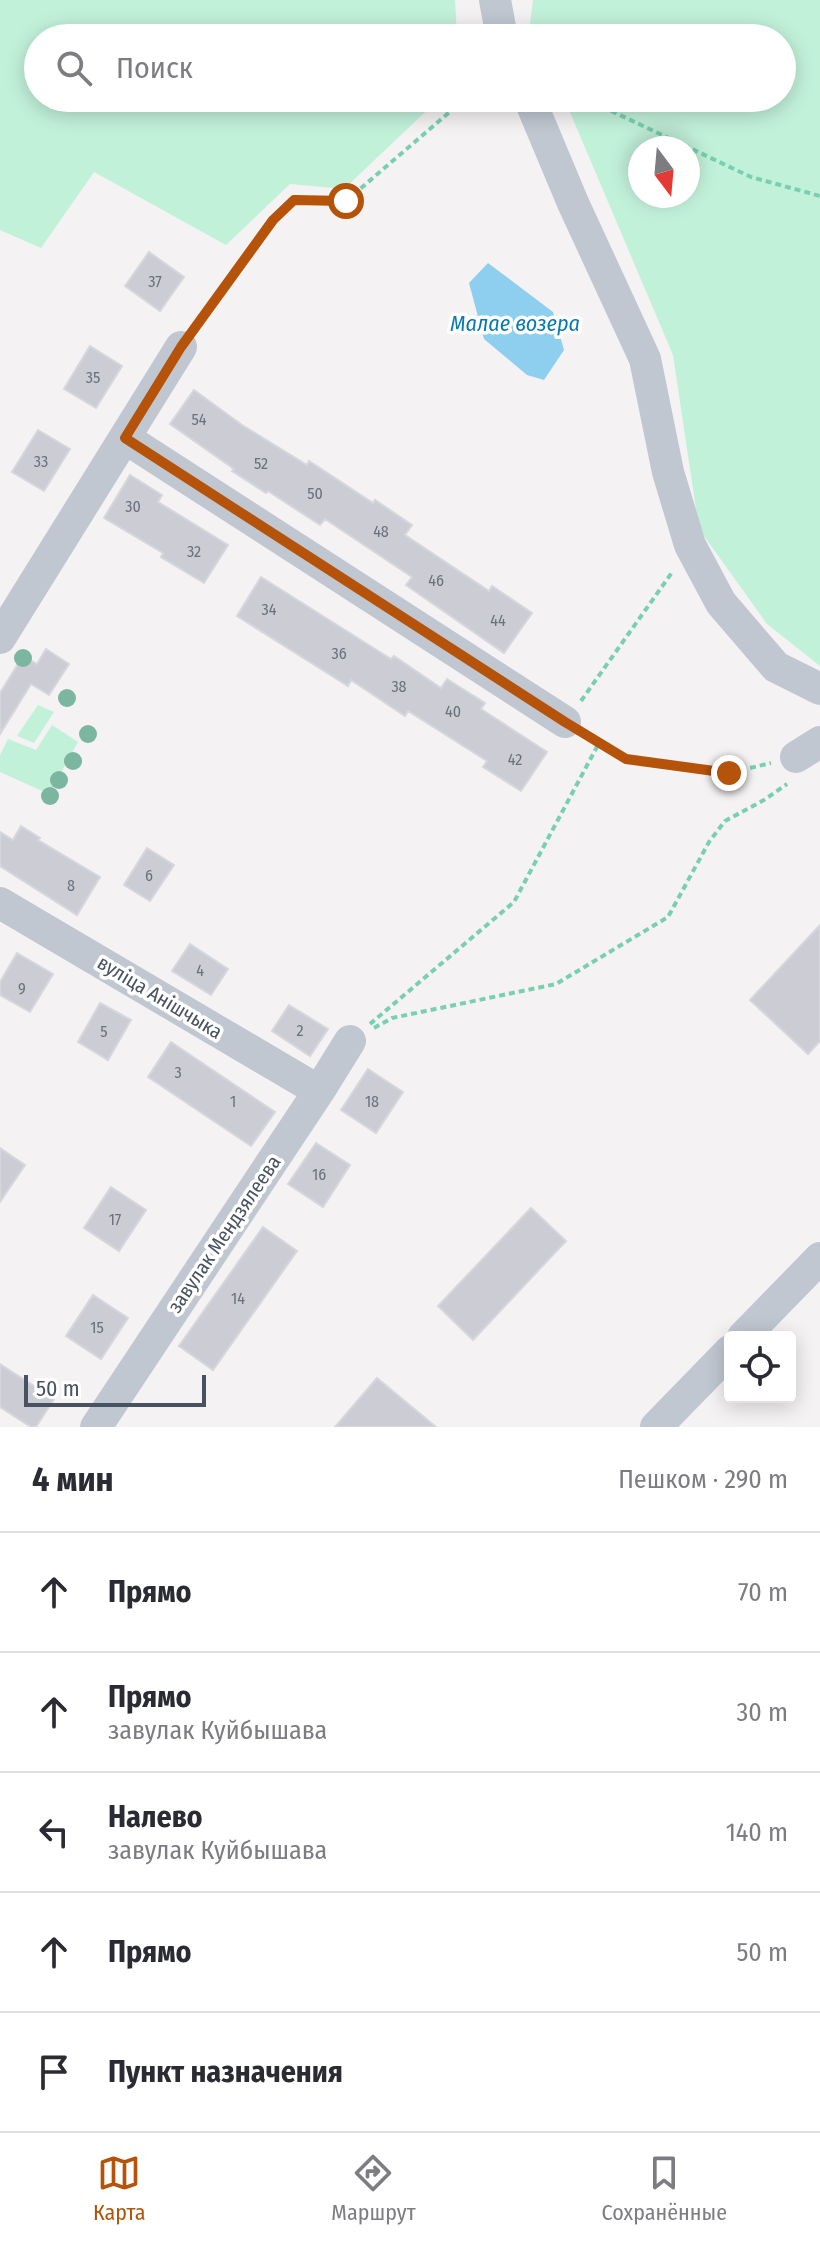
<!DOCTYPE html>
<html lang="ru">
<head>
<meta charset="utf-8">
<style>
  :root { --surface:#fff; --page:#f7f7f7; --text:#2b2b33; --muted:#7c7c81; --line:#e1e1e2; --accent:#b45309 }
  body { margin:0; font-family:"Fira Sans Condensed",sans-serif; background:var(--page); color:var(--text) }
  .controls { position:absolute; right:24px; bottom:24px; display:grid; overflow:hidden; border-radius:8px; box-shadow:0 4px 20px #0003 }
  .controls button { width:72px; height:72px; display:grid; place-items:center; padding:0; border:0; border-bottom:2px solid var(--line); background:var(--surface); color:var(--text); font:40px sans-serif }
  .compass { position:absolute; left:628px; top:136px; width:72px; height:72px; border-radius:50%; background:var(--surface); box-shadow:0 4px 20px #0003; rotate:164deg }
  .scale { position:absolute; left:24px; bottom:20px; width:182px; box-sizing:border-box; padding-left:8px; border:4px solid #495260; border-top:0; font-size:22px; line-height:28px; white-space:nowrap; color:#495260; -webkit-text-stroke:6px #fff; paint-order:stroke }
  .stop { position:absolute; width:24px; height:24px; margin:-18px; border:6px solid #b45309; border-radius:50%; background:#fff }
  .stop.end { background:#b45309; border-color:#fff; box-shadow:0 2px 8px #0008 }
  .list { margin:0; padding:0; list-style:none }
  h2 { display:flex; justify-content:space-between; align-items:center; height:104px; margin:0; padding:0 32px; font-size:34px }
  h2 small { font-size:26px; font-weight:400; color:var(--muted) }
  .list li { display:grid; grid-template-columns:52px 1fr auto; gap:24px; align-items:center; box-sizing:border-box; height:120px; padding:0 32px; border-top:2px solid var(--line) }
  .list b { display:block; font-size:30px; white-space:nowrap }
  .list p { margin:0; font-size:26px; white-space:nowrap; color:var(--muted) }
  .list em { font-size:26px; font-style:normal; color:var(--muted) }
  .icon { flex:none; width:44px; height:44px; fill:none; stroke:currentColor; stroke-width:2; stroke-linecap:round; stroke-linejoin:round }
  .map { position:relative; flex:none; width:820px; height:1427px; overflow:hidden }
  .search { position:absolute; background:var(--surface); box-shadow:0 4px 20px #0003; left:24px; right:24px; top:24px; height:88px; display:flex; align-items:center; gap:20px; box-sizing:border-box; padding:0 28px; border-radius:44px; color:var(--muted); font-size:30px }
  .sheet { height:704px; background:var(--surface) }
  nav { display:flex; justify-content:space-around; align-items:center; box-sizing:border-box; height:112px; border-top:2px solid var(--line); background:var(--surface); font-size:22px; color:var(--muted) }
  nav a { display:grid; justify-items:center; gap:4px }
  nav .on { color:var(--accent) }
  .map>svg:first-child { display:block }
  .green { fill:#c2f1da; fill-rule:evenodd }
  .water { fill:#8eceee }
  .building { fill:#cccdd4; stroke:#d6d7dd; stroke-width:2 }
  .lines { fill:none; stroke-linecap:round; stroke-linejoin:round }
  .path { stroke:#78d0b0; stroke-width:4; stroke-dasharray:6 4; stroke-linecap:butt }
  .minor { stroke:#c0c7d1; stroke-width:32 }
  .tree { fill:#7ab6a0 }
  .route { stroke:#b45309; stroke-width:10 }
  .labels { text-anchor:middle; dominant-baseline:central; stroke-width:7; stroke-linejoin:round; paint-order:stroke }
  .number-label { font-size:16px; fill:#6a717d }
  .street-label { font-size:20px; fill:#495260; stroke:#fff }
  .water-label { font-size:22px; font-style:italic; fill:#0a79b2; stroke:#fff }
</style>
</head>
<body>
<div class="map">
<svg width="820" height="1427" viewBox="0 0 820 1427">
  <rect width="100%" height="100%" fill="#f4f2f2"/>
  <path class="green" d="M 0,0 L 455,0 L 457,38 L 38,38 L 38,98 L 440,98 L 344,189 L 290,184 L 226,245 L 94,172 L 41,248 L 0,230 Z
    M 533,0 L 820,0 L 820,666 L 767,624 L 699,529 L 673,355 L 564,98 L 782,98 L 782,38 L 535,38 L 530,24 ZM 640,148 L 688,148 L 688,196 L 640,196 Z
    M 38,705 L 54,712 L 34,743 L 17,736 Z
    M 52,725 L 78,742 L 49,794 L 0,772 L 0,755 L 8,739 L 36,750 Z"/>
  <path class="water" d="M 488,263 L 553,312 L 564,350 L 544,380 L 527,375 L 484,339 L 469,283 Z"/>
  <path class="building" d="M 149,252 L 184,277 L 160,311 L 125,286 Z
    M 90,346 L 122,366 L 96,408 L 64,389 Z
    M 194,390 L 242,425 L 307,465 L 309,461 L 373,503 L 375,500 L 412,525 L 405,535 L 489,591 L 492,586 L 532,613 L 504,653 L 406,585 L 412,577 L 325,519 L 320,525 L 268,491 L 266,493 L 232,471 L 234,469 L 170,424 Z
    M 38,430 L 70,449 L 44,491 L 12,472 Z
    M 130,475 L 162,495 L 158,502 L 228,545 L 204,583 L 161,557 L 163,553 L 104,518 Z
    M 261,577 L 391,659 L 394,656 L 441,688 L 447,679 L 485,703 L 481,709 L 547,752 L 521,791 L 483,767 L 487,761 L 408,711 L 405,716 L 351,680 L 348,686 L 237,616 Z
    M 46,649 L 69,664 L 49,695 L 31,684 L 0,734 L 0,693 L 23,656 L 37,664 Z
    M 21,826 L 40,838 L 38,840 L 100,877 L 77,915 L 0,866 L 0,832 L 13,840 Z
    M 147,848 L 174,865 L 150,901 L 124,885 Z
    M 820,925 L 820,1041 L 808,1054 L 750,1000 Z
    M 190,944 L 228,969 L 211,995 L 172,971 Z
    M 17,953 L 53,974 L 30,1012 L 0,995 L 0,982 Z
    M 100,1003 L 131,1020 L 108,1060 L 78,1042 Z
    M 289,1005 L 328,1029 L 310,1056 L 272,1031 Z
    M 171,1042 L 275,1112 L 251,1146 L 148,1077 Z
    M 368,1069 L 403,1092 L 376,1133 L 341,1110 Z
    M 316,1143 L 350,1165 L 323,1207 L 288,1184 Z
    M 0,1148 L 25,1165 L 0,1202 Z
    M 111,1187 L 146,1210 L 119,1251 L 84,1228 Z
    M 531,1208 L 566,1241 L 473,1340 L 438,1306 Z
    M 263,1227 L 297,1251 L 213,1370 L 179,1346 Z
    M 93,1295 L 128,1318 L 101,1359 L 66,1336 Z
    M 0,1364 L 54,1399 L 36,1427 L 31,1427 L 0,1407 Z
    M 377,1378 L 436,1427 L 335,1427 Z"/>
  <g class="lines">
    <path class="path" d="M 584,98 L 751,177 L 820,196
      M 197,325 L 273,220 L 294,200 L 346,201 L 466,98
      M 581,701 L 673,571
      M 588,736 L 626,759 L 729,773 L 771,763
      M 370,1024 L 514,902 L 599,743
      M 374,1028 L 392,1018 L 556,984 L 668,917 L 709,842 L 725,821 L 764,800 L 787,784"/>
    <path class="minor" d="M 495,0 L 502,38
      M 529,98 L 573,203 L 645,359 L 668,472 L 690,545 L 721,603 L 776,667 L 820,689
      M 125,438 L 565,722
      M 0,638 L 181,347
      M 796,757 L 820,742
      M 0,903 L 319,1091
      M 743,1337 L 820,1258
      M 96,1427 L 319,1091 L 350,1041
      M 656,1427 L 730,1351"/>
  </g>
  <g class="tree">
    <circle cx="23" cy="658" r="9"/>
    <circle cx="67" cy="698" r="9"/>
    <circle cx="88" cy="734" r="9"/>
    <circle cx="73" cy="761" r="9"/>
    <circle cx="59" cy="780" r="9"/>
    <circle cx="50" cy="796" r="9"/>
  </g>
  <g class="lines">
    <path class="route" d="M 346,201 L 294,200 L 273,220 L 181,347 L 125,438 L 565,722 L 626,759 L 729,773"/>
  </g>
  <g class="labels">
    <g class="number-label">
      <text x="155" y="281">37</text>
      <text x="93" y="377">35</text>
      <text x="199" y="419">54</text>
      <text x="41" y="461">33</text>
      <text x="261" y="463">52</text>
      <text x="315" y="493">50</text>
      <text x="133" y="506">30</text>
      <text x="381" y="531">48</text>
      <text x="194" y="551">32</text>
      <text x="436" y="580">46</text>
      <text x="269" y="609">34</text>
      <text x="498" y="620">44</text>
      <text x="339" y="653">36</text>
      <text x="399" y="686">38</text>
      <text x="453" y="711">40</text>
      <text x="515" y="759">42</text>
      <text x="149" y="875">6</text>
      <text x="71" y="885">8</text>
      <text x="200" y="970">4</text>
      <text x="22" y="988">9</text>
      <text x="300" y="1030">2</text>
      <text x="104" y="1031">5</text>
      <text x="178" y="1072">3</text>
      <text x="233" y="1101">1</text>
      <text x="372" y="1101">18</text>
      <text x="319" y="1174">16</text>
      <text x="115" y="1219">17</text>
      <text x="238" y="1298">14</text>
      <text x="97" y="1327">15</text>
    </g>
    <g class="street-label">
      <text transform="translate(160 997) rotate(31)">вуліца Анішчыка</text>
      <text transform="translate(224 1234) rotate(-56)">завулак Мендзялеева</text>
    </g>
    <g class="water-label">
      <text x="515" y="323">Малае возера</text>
    </g>
  </g>
</svg>
<div class="controls">
<button><svg class="icon" aria-label="locate" viewBox="0 0 24 24"><circle cx="12" cy="12" r="6"/><path d="M12 2v4M12 18v4M2 12h4M18 12h4"/></svg></button>
</div>
<svg class="compass" viewBox="-18 -18 36 36"><path d="M0-13l5 13h-10z" fill="#e53935"/><path d="M0 13l5-13h-10z" fill="#7c7c81"/></svg>
<div class="scale">50 m</div>
<div class="stop" style="left:346px;top:201px"></div>
<div class="stop end" style="left:729px;top:773px"></div>
<div class="search"><svg class="icon" aria-label="search" viewBox="0 0 24 24"><circle cx="10" cy="10" r="6"/><path d="M15 15l6 6"/></svg>Поиск</div>
</div>
<section class="sheet">
<h2>4 мин<small>Пешком · 290 m</small></h2>
<ul class="list">
<li><svg class="icon" aria-label="ahead" viewBox="0 0 24 24"><path d="M12 20V5M6 11l6-6 6 6"/></svg><div><b>Прямо</b></div><em>70 m</em></li>
<li><svg class="icon" aria-label="ahead" viewBox="0 0 24 24"><path d="M12 20V5M6 11l6-6 6 6"/></svg><div><b>Прямо</b><p>завулак Куйбышава</p></div><em>30 m</em></li>
<li><svg class="icon" aria-label="left" viewBox="0 0 24 24"><path d="M17 20v-9H6M10 6l-5 5 5 5"/></svg><div><b>Налево</b><p>завулак Куйбышава</p></div><em>140 m</em></li>
<li><svg class="icon" aria-label="ahead" viewBox="0 0 24 24"><path d="M12 20V5M6 11l6-6 6 6"/></svg><div><b>Прямо</b></div><em>50 m</em></li>
<li><svg class="icon" aria-label="arrive" viewBox="0 0 24 24"><path d="M6 21V4h12l-3 4 3 4H6"/></svg><div><b>Пункт назначения</b></div></li>
</ul>
</section>
<nav>
<a class="on"><svg class="icon" aria-label="map" viewBox="0 0 24 24"><path d="M3 6l6-2 6 2 6-2v14l-6 2-6-2-6 2zM9 4v14M15 6v14"/></svg>Карта</a>
<a><svg class="icon" aria-label="directions" viewBox="0 0 24 24"><path d="M12 3l9 9-9 9-9-9zM9 14v-3h6M13 9l2 2-2 2"/></svg>Маршрут</a>
<a><svg class="icon" aria-label="saved" viewBox="0 0 24 24"><path d="M7 4h10v16l-5-4-5 4z"/></svg>Сохранённые</a>
</nav>
</body>
</html>
